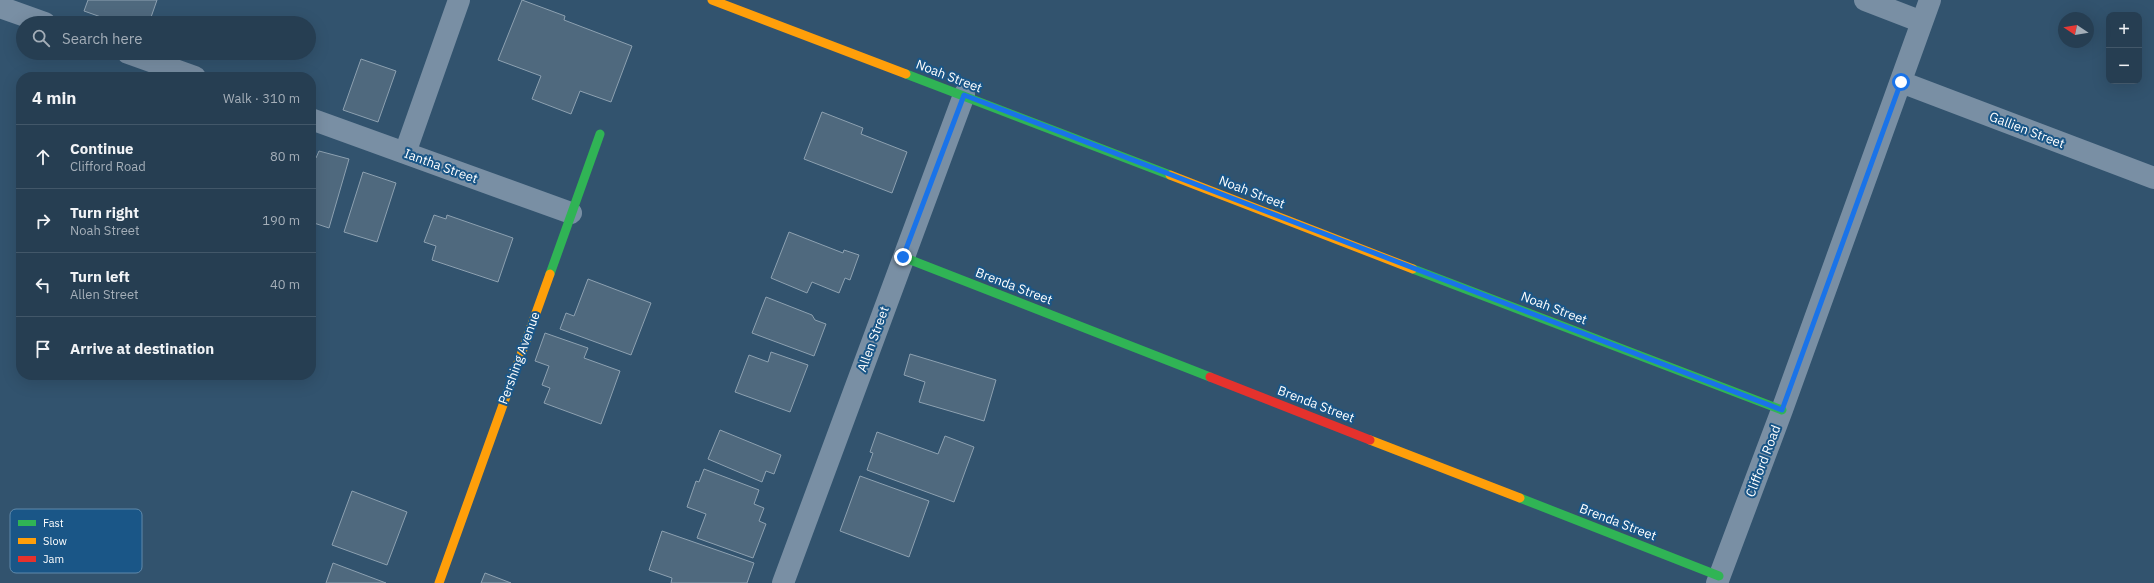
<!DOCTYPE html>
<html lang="en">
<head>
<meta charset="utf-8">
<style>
  :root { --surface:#263e52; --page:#2e4559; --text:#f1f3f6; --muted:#a4aeb8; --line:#425769 }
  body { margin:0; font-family:"IBM Plex Sans",sans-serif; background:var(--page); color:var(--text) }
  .controls { position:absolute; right:12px; top:12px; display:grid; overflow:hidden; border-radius:8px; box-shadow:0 4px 16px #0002 }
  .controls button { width:36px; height:36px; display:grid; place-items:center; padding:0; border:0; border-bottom:1px solid var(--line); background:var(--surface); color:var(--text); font:20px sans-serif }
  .compass { position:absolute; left:2058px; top:12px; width:36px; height:36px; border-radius:50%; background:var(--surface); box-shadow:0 4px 16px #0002; rotate:282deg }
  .stop { position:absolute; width:12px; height:12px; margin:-9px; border:3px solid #1a73e8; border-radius:50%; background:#fff }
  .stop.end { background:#1a73e8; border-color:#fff; box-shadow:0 1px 4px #0008 }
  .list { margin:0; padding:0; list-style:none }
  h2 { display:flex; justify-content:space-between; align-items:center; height:52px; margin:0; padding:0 16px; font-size:17px }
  h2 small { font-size:13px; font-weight:400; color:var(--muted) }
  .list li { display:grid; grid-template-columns:26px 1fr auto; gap:12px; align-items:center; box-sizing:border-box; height:64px; padding:0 16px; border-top:1px solid var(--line) }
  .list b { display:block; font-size:15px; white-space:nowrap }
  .list p { margin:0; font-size:13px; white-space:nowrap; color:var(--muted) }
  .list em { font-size:13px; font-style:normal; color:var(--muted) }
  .icon { flex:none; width:22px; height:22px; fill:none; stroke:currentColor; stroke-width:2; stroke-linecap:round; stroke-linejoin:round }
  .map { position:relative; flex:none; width:2154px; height:583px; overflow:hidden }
  .search { position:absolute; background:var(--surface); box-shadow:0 4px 16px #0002; left:16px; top:16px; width:300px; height:44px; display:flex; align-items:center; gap:10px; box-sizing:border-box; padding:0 14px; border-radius:22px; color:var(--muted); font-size:15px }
  .panel { position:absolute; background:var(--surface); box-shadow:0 4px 16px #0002; left:16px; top:72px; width:300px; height:308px; border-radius:16px }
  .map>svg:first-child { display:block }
  .building { fill:#4f697e; stroke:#8da1b1 }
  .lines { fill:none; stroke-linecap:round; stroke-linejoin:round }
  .street { stroke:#798fa4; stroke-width:22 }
  .fast { stroke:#30b455; stroke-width:9 }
  .slow { stroke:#ff9f0a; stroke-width:9 }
  .jam { stroke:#e5322d; stroke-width:9 }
  .route { stroke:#1a73e8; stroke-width:5 }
  .labels { text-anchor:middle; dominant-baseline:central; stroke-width:4; stroke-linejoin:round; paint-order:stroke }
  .street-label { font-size:13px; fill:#fff; stroke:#1a5687 }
  .key { fill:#1a5687; stroke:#5f89ab; stroke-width:1 }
  .key-label { font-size:11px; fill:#fff }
</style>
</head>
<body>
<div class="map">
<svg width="2154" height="583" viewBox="0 0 2154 583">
  <rect width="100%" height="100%" fill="#32536e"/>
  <path class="building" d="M 88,0 L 157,0 L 149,23 L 118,23 L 84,11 Z
    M 522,0 L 565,16 L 564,20 L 632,46 L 611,102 L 580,91 L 571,114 L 532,99 L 541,76 L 498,60 Z
    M 361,59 L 396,71 L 378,122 L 343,110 Z
    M 822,112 L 863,128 L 861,134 L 907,152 L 892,193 L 804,159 Z
    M 319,151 L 349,159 L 329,228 L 311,222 L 311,157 L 316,158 Z
    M 363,172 L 396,183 L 377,242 L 344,232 Z
    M 434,215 L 446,219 L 447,215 L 513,238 L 498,282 L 432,260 L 436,246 L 424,242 Z
    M 789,232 L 843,253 L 844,250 L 859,255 L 850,280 L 845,278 L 839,293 L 812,282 L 807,293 L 771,278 Z
    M 588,279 L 651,303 L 631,355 L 560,329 L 566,313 L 574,316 Z
    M 766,297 L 812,315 L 815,320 L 826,324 L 814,356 L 752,333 Z
    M 545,333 L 588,348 L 584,358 L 620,371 L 601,424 L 544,403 L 550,388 L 542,385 L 549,366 L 535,361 Z
    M 771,352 L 808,365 L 790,412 L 735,392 L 749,355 L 768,362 Z
    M 910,354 L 996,380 L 984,421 L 919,402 L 925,382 L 904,375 Z
    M 720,430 L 781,455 L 774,474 L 766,471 L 762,482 L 708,459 Z
    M 877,432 L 938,454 L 945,436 L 974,447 L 954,502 L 867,470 L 873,453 L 870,452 Z
    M 704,469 L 759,490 L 754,504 L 764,508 L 759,521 L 766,524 L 753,558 L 697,538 L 706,514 L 687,507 L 696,481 L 699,482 Z
    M 860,476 L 929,501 L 909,557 L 840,531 Z
    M 352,491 L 407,512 L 387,565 L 332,545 Z
    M 662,531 L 754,563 L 747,583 L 671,583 L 672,578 L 649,570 Z
    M 333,563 L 386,583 L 326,583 Z
    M 485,573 L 511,583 L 481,583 Z"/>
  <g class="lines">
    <path class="street" d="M 1865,0 L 1922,22
      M 0,7 L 45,23
      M 128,53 L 195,77
      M 1901,82 L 2154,178
      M 311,119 L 571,213
      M 405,153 L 459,0
      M 783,583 L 964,95
      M 1717,583 L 1782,410 L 1930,0"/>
    <path class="fast" d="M 906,74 L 1170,175
      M 903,257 L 1210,377
      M 1413,269 L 1782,410
      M 550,274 L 600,134
      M 1520,498 L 1719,576"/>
    <path class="slow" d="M 712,0 L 906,74
      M 1170,175 L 1413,269
      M 1370,440 L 1520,498
      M 439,583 L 550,274"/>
    <path class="jam" d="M 1210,377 L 1370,440"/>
  </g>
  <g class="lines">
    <path class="route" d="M 903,257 L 964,95 L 1782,410 L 1901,82"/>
  </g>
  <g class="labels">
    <g class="street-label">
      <text transform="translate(949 76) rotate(21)">Noah Street</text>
      <text transform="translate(2027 130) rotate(21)">Gallien Street</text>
      <text transform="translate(441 166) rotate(20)">Iantha Street</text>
      <text transform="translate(1252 192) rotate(21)">Noah Street</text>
      <text transform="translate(1014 286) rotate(21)">Brenda Street</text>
      <text transform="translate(1554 308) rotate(21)">Noah Street</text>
      <text transform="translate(873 339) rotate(-70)">Allen Street</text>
      <text transform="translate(519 358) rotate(-70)">Pershing Avenue</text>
      <text transform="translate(1316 404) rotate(21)">Brenda Street</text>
      <text transform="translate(1763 461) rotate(-69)">Clifford Road</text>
      <text transform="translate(1618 522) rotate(21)">Brenda Street</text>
    </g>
  </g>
  <rect x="10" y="509" width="132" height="64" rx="6" class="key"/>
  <rect x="18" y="520" width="18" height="6" fill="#30b455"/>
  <rect x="18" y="538" width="18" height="6" fill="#ff9f0a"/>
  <rect x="18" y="556" width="18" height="6" fill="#e5322d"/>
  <g class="key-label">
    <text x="43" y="527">Fast</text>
    <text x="43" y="545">Slow</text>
    <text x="43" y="563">Jam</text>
  </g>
</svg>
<div class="controls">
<button>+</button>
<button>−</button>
</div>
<svg class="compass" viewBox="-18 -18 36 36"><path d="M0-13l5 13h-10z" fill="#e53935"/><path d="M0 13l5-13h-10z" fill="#a4aeb8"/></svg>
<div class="stop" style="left:1901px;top:82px"></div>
<div class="stop end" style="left:903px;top:257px"></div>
<div class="search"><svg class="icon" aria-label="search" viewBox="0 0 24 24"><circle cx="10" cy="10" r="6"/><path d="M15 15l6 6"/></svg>Search here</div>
<section class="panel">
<h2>4 min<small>Walk · 310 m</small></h2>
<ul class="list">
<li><svg class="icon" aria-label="ahead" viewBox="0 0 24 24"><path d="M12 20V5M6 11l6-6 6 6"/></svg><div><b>Continue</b><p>Clifford Road</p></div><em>80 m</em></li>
<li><svg class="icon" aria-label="right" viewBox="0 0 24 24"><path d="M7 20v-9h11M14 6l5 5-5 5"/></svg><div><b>Turn right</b><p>Noah Street</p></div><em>190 m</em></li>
<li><svg class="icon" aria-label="left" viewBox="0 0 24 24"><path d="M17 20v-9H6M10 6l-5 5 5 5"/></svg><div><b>Turn left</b><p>Allen Street</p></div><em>40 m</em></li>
<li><svg class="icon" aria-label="arrive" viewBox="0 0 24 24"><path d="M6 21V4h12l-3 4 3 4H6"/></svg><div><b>Arrive at destination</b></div></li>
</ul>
</section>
</div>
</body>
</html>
